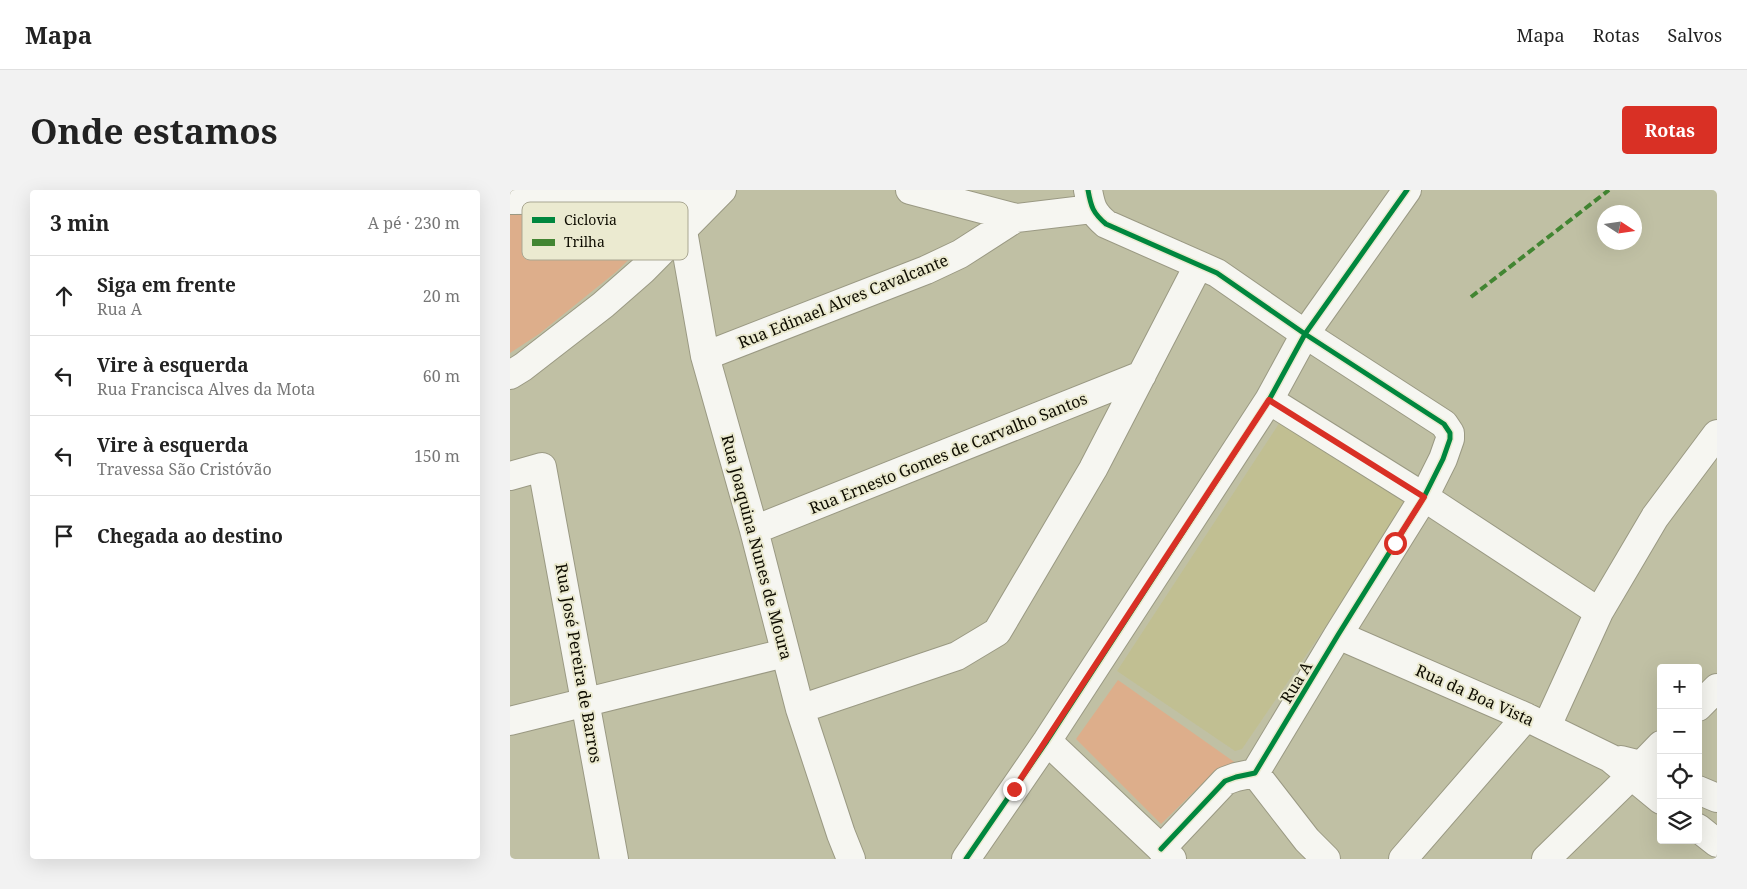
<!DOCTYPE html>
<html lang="pt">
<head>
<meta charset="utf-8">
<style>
  :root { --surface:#fff; --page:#f2f2f2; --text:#222; --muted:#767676; --line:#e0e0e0; --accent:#d93025 }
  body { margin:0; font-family:"Noto Serif",serif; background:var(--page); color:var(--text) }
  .controls { position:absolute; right:15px; bottom:15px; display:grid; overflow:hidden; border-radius:5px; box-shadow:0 5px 20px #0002 }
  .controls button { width:45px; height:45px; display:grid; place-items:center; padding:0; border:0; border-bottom:1px solid var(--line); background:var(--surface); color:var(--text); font:25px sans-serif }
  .compass { position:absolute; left:1087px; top:15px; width:45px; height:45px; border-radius:50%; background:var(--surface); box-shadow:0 5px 20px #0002; rotate:102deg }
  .stop { position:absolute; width:15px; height:15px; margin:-11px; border:4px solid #d93025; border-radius:50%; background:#fff }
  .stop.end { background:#d93025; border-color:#fff; box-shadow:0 1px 5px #0008 }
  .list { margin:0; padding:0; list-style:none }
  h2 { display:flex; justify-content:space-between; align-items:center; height:65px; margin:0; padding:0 20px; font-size:21px }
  h2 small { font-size:16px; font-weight:400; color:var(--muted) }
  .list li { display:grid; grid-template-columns:32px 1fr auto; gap:15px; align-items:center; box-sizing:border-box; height:80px; padding:0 20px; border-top:1px solid var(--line) }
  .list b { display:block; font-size:19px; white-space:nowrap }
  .list p { margin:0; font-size:16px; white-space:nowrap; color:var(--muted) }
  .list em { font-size:16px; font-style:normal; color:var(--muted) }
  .icon { flex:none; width:28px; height:28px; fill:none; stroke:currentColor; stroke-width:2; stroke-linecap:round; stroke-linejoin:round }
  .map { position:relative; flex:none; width:1207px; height:669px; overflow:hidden; border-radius:5px }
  header { display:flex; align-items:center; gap:30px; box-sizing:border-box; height:70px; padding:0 25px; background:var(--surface); border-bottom:1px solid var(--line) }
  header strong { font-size:24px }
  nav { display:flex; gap:28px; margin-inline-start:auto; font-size:18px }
  .intro { display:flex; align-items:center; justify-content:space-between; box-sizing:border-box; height:120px; padding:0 30px }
  h1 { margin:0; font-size:35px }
  .button { padding:12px 22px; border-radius:5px; background:var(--accent); color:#fff; font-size:18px; font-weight:700 }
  main { display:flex; gap:30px; padding:0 30px }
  aside { flex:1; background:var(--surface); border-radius:5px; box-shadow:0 5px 20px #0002 }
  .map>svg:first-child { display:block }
  .built { fill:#c1bf92 }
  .green { fill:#ddae8b }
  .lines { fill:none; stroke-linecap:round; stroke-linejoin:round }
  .minor-casing { stroke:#9a9983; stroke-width:30 }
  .major-casing { stroke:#9a9983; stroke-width:30 }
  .highway-casing { stroke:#9a9983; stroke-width:30 }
  .minor { stroke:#f6f6f1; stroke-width:28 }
  .major { stroke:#f6f6f1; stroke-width:28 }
  .highway { stroke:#f6f6f1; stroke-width:28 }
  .quiet { stroke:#428532; stroke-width:4; stroke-dasharray:8 4; stroke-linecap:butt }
  .cycleway-casing { stroke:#ebead0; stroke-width:8 }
  .cycleway { stroke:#00873e; stroke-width:5 }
  .route { stroke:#d93025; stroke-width:6 }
  .labels { text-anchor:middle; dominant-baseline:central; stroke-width:4; stroke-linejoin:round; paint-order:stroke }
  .street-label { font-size:16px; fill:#0e0c00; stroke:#ebead0 }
  .key { fill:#ebead0; stroke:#a9a792; stroke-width:1 }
  .key-label { font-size:14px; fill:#0e0c00 }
</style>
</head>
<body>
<header>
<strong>Mapa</strong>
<nav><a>Mapa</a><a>Rotas</a><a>Salvos</a></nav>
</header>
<div class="intro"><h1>Onde estamos</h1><a class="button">Rotas</a></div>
<main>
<aside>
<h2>3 min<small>A pé · 230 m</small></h2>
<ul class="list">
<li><svg class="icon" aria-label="ahead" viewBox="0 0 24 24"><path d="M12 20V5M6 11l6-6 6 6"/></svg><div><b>Siga em frente</b><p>Rua A</p></div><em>20 m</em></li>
<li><svg class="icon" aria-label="left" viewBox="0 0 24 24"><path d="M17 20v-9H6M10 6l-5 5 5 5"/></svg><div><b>Vire à esquerda</b><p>Rua Francisca Alves da Mota</p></div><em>60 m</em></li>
<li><svg class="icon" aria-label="left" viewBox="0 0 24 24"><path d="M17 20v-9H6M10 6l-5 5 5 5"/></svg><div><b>Vire à esquerda</b><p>Travessa São Cristóvão</p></div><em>150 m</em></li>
<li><svg class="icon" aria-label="arrive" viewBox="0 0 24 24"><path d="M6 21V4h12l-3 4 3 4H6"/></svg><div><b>Chegada ao destino</b></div></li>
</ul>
</aside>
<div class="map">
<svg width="1207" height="669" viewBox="0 0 1207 669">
  <rect width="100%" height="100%" fill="#c0c0a4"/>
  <path class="built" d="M 770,232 L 893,309 L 897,317 L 732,559 L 725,561 L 607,481 Z"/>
  <path class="green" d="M 168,15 L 163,26 L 106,82 L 29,144 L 0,163 L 0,20 Z
    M 608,490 L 730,576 L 703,583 L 651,634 L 566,549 Z"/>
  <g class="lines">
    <g class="minor-casing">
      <path id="minor" d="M 400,0 L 506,28
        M 578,0 C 581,17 583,23 596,34 L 707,83 L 795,144 L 934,234 L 940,243 L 940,249 L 933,269 L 914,307 L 828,445 L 745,583 L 726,587 L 715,591 L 651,659
        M 0,10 L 188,9
        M 173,41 L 195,166 L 244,340 L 290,519 L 331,644 L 341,669
        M 195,166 L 416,80 L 450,64 L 506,28 L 582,19
        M 759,210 L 914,307 L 1089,422
        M 0,286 L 32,277 L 104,669
        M 244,340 L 632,185
        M 828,445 L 1016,527 L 1100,568 L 1151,610
        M 290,519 L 447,466 L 487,442 L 583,279 L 688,76
        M 0,531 L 275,463
        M 1037,536 L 1089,422 L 1145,327 L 1207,244
        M 537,551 L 662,669
        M 1111,570 L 1131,575 L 1151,583
        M 745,583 L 797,650 L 816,669
        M 1188,600 L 1207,608
        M 1188,638 L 1207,653
        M 456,669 L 537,551 L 759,210 L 795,144 L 897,0
        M 893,669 L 1016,527"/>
    </g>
    <g class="major-casing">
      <path id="major" d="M 1188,517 L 1207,498
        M 1036,669 L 1121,586 L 1151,555"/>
    </g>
    <g class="highway-casing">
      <path id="highway" d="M 0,185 L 13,177 L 93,115 L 133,80 L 212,0"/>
    </g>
    <use href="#minor" class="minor"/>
    <use href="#major" class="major"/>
    <use href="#highway" class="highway"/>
    <path class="quiet" d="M 961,107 L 1099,0"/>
    <g class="cycleway-casing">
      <path id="cycleway" d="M 578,0 C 581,17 583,23 596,34 L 707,83 L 795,144 L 934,234 L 940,243 L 940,249 L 933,269 L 914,307 L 828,445 L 745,583 L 726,587 L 715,591 L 651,659
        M 456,669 L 537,551 L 759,210 L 795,144 L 897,0"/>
    </g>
    <use href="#cycleway" class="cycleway"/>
  </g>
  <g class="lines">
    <path class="route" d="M 504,599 L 759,210 L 914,307 L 885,353"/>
  </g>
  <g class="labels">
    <g class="street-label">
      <text transform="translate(333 111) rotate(-22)">Rua Edinael Alves Cavalcante</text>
      <text transform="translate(438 263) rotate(-22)">Rua Ernesto Gomes de Carvalho Santos</text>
      <text transform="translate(247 357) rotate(75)">Rua Joaquina Nunes de Moura</text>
      <text transform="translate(69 473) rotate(80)">Rua José Pereira de Barros</text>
      <text transform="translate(786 492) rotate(-59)">Rua A</text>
      <text transform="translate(965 505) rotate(24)">Rua da Boa Vista</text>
    </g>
  </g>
  <rect x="12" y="12" width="166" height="58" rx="8" class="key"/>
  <rect x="22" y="27" width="23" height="6" fill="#00873e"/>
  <rect x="22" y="49" width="23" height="7" fill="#428532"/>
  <g class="key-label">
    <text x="54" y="35">Ciclovia</text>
    <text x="54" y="57">Trilha</text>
  </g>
</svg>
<div class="controls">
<button>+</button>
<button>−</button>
<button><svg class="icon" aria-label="locate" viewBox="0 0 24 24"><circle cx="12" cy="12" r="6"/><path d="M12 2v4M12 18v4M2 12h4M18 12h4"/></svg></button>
<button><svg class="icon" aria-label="layers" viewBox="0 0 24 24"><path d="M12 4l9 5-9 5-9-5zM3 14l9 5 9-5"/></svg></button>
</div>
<svg class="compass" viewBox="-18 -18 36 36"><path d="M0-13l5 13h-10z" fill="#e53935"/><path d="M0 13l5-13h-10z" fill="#767676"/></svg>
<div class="stop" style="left:885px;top:353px"></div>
<div class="stop end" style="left:504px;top:599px"></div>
</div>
</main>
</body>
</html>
